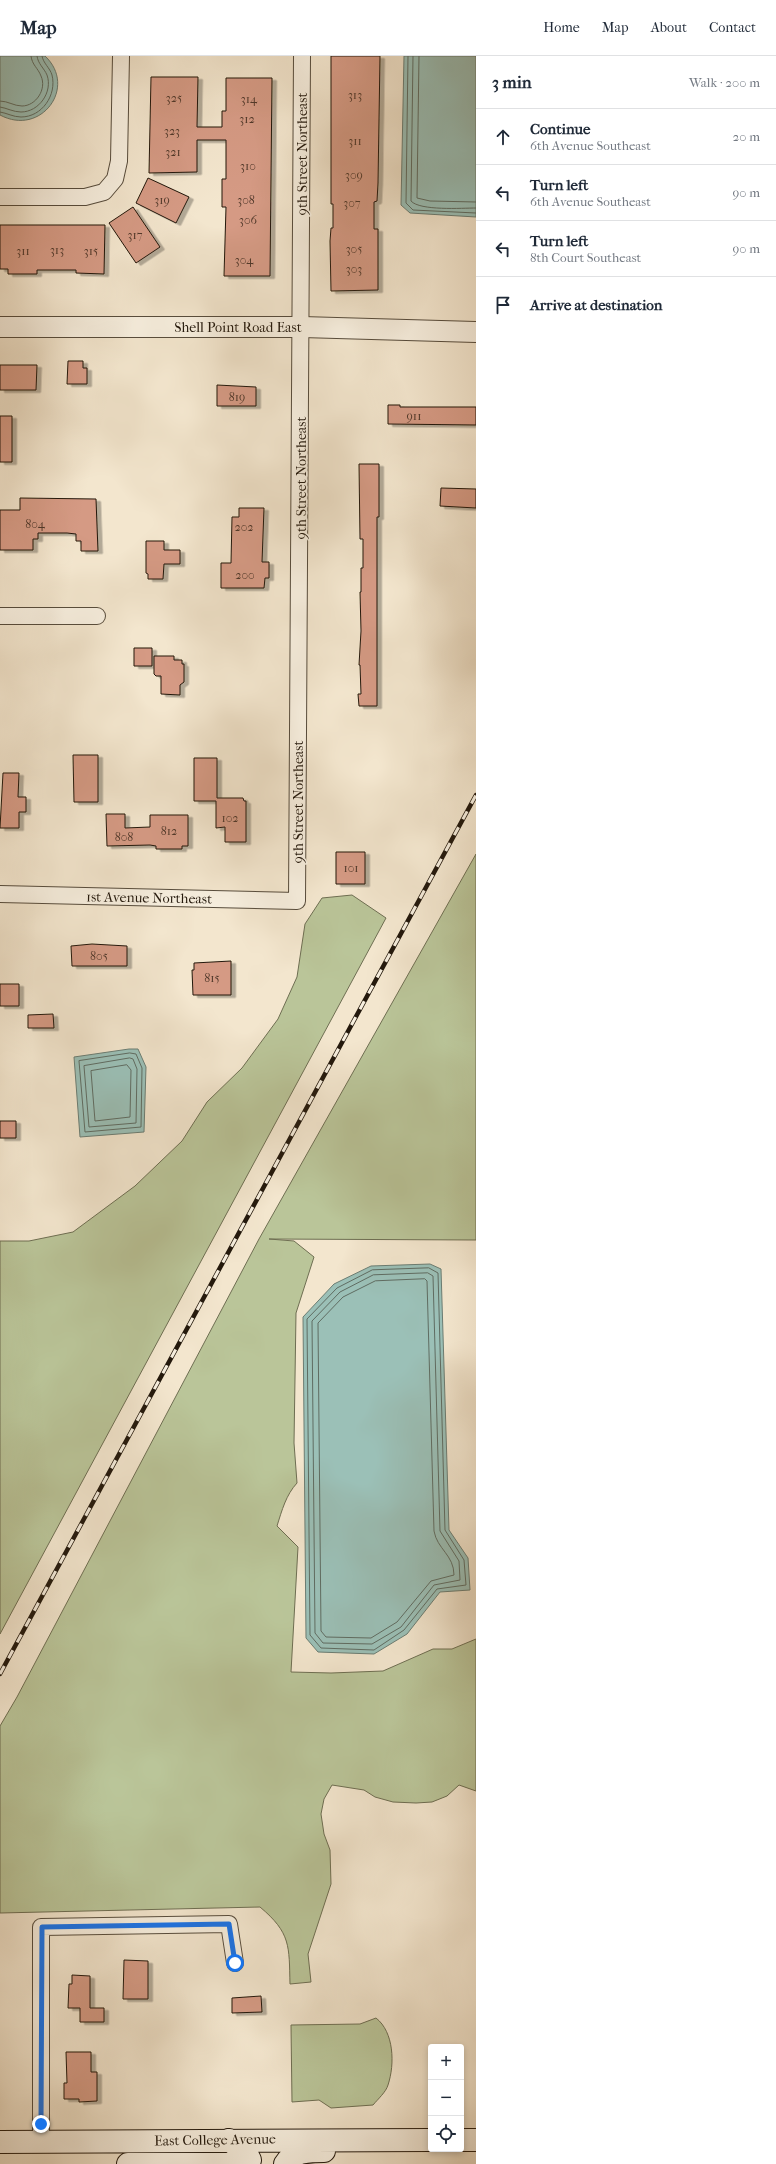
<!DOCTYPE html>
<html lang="en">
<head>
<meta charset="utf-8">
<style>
  :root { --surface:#fff; --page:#f6f6f7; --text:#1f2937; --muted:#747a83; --line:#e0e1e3 }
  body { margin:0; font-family:"IM FELL French Canon",serif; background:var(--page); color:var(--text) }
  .controls { position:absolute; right:12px; bottom:12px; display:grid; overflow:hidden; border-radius:4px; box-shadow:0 2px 6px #0003 }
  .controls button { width:36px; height:36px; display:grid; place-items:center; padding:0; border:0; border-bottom:1px solid var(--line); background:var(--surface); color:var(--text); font:20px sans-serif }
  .stop { position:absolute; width:12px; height:12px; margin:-9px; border:3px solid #1a73e8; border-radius:50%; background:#fff }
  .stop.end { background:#1a73e8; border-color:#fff; box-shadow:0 1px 4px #0008 }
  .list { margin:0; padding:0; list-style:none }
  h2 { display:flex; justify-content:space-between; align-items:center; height:52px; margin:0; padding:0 16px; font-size:17px }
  h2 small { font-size:13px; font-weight:400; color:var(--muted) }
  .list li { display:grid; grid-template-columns:26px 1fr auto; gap:12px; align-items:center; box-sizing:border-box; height:56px; padding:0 16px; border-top:1px solid var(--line) }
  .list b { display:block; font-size:15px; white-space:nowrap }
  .list p { margin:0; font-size:13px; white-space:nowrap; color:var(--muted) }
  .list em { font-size:13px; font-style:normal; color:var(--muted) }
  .icon { flex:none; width:22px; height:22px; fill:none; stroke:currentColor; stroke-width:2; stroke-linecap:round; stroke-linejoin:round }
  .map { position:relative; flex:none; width:476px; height:2108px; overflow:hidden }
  header { display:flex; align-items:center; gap:24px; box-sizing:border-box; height:56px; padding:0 20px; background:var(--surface); border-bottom:1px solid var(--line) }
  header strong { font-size:19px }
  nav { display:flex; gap:22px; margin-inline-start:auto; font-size:14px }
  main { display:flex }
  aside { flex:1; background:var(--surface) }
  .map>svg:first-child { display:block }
  .green { fill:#bac599; stroke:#6e6e52 }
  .water { fill:#9bc0b7; stroke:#6b7d73 }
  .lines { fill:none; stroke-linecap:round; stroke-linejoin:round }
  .shore { stroke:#5f6c62; stroke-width:1 }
  .building { fill:#d59a84; stroke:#23180c; filter:url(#shadow) }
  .minor-casing { stroke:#574c3c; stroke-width:18 }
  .tertiary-casing { stroke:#574c3c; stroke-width:22 }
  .secondary-casing { stroke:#23180c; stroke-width:24 }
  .minor { stroke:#f7efdf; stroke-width:16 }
  .tertiary { stroke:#f7efdf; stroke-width:20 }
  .secondary { stroke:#f7efdf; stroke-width:22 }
  .rail-casing { stroke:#23180c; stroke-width:4.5 }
  .rail { stroke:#f7efdf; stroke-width:3; stroke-dasharray:9; stroke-linecap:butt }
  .route { stroke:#1a73e8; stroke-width:5 }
  .labels { text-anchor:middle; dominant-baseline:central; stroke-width:3; stroke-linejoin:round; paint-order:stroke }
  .number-label { font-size:12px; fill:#50382a }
  .street-label { font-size:14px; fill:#23180c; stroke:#f7efdf }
</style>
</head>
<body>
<header>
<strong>Map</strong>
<nav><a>Home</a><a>Map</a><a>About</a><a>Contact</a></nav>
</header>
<main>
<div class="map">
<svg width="476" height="2108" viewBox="0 0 476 2108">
  <defs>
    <filter id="shadow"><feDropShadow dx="4.5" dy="2.5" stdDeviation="0" flood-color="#0004"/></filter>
  </defs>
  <rect width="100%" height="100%" fill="#f3e6ce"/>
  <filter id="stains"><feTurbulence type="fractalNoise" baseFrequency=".005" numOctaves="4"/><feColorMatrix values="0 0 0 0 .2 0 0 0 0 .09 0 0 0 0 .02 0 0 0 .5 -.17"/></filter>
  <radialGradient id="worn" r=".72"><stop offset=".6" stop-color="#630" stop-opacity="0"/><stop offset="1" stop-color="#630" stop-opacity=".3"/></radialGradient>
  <path class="green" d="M 476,798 L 476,1184 L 269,1183 L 294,1185 L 314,1201 L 296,1257 L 294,1387 L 297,1427 C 286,1439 282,1454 277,1470 L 298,1491 L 291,1616 L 331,1617 L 383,1615 L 433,1593 L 452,1593 L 476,1583 L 476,1735 L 459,1729 L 447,1740 L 432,1746 L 416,1747 L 393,1746 L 375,1741 L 364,1734 L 332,1729 L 324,1743 L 321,1758 L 324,1778 L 330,1794 L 331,1828 L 308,1898 L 311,1926 L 290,1928 C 289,1890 291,1877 260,1851 L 0,1857 L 0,1670 L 17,1641 L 259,1183 Z
    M 352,839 L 386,862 L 0,1578 L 0,1185 L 29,1185 L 73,1176 L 135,1130 L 182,1085 L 207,1046 L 242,1012 L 278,963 L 297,921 L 305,868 L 322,842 Z
    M 376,1962 C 394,1976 395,2008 388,2029 C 386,2036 378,2043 373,2049 L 331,2052 L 319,2044 L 292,2046 L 291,1969 L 360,1968 Z"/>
  <path class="water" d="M 0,0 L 45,0 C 78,31 41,81 0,59 Z
    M 404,0 L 476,0 L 476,161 L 410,157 L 401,149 Z
    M 129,993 L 138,993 L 146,1011 L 144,1076 L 80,1081 L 74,1001 Z
    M 430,1208 L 441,1213 L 449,1474 L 468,1502 L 470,1534 L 440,1536 L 407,1578 L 374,1598 L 318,1596 L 306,1582 L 303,1261 L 334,1228 L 371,1210 Z"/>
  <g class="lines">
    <path class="shore" d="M 408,0 L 406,147 L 413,154 L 476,157
      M 413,0 L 411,145 C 420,155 462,152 476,152
      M 419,0 L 417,142 L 430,145 L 476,146
      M 0,45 C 8,45 14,50 22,50 C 36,50 47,33 41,20 C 38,12 32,9 31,0
      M 0,51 C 7,52 13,56 21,56 C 39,56 53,36 47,19 C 44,12 38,8 37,0
      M 0,56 C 7,57 13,61 21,61 C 42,61 57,39 52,19 C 50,12 43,7 42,0
      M 130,997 L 136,998 L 142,1012 L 141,1071 L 85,1076 L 79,1005 Z
      M 130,1002 L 133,1003 L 137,1013 L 136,1067 L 89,1071 L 84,1010 Z
      M 127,1009 L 131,1014 L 130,1061 L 95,1065 L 91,1015 Z
      M 429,1212 L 438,1217 L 445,1474 L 464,1504 L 466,1529 L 437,1533 L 404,1574 L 374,1594 L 321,1592 L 310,1579 L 307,1263 L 337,1232 L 372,1214 Z
      M 428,1217 L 433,1220 L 440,1475 L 459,1505 L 460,1524 L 434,1529 L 401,1571 L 372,1588 L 323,1587 L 315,1577 L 312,1265 L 340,1236 L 373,1219 Z
      M 425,1223 L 427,1225 L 434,1475 C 437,1493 454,1499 454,1519 L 431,1525 L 397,1566 L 371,1582 L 326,1581 L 321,1575 L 318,1267 L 343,1241 L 375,1225 Z"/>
  </g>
  <path class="building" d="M 331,0 L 380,0 L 378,127 L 377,145 L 374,146 L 374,173 L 378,173 L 378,234 L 331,235 L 330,185 L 331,172 L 333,172 L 333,148 L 331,148 Z
    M 151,21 L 198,21 L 197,71 L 222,71 L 222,55 L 226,55 L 226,22 L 272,22 L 270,220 L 224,220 L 226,151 L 222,151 L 222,123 L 226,123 L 226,84 L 197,84 L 197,116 L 149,117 Z
    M 148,122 L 189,141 L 176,167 L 136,147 Z
    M 133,151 L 160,191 L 136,207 L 109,167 Z
    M 0,169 L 105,169 L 104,218 L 76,217 L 76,214 L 37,214 L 37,218 L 8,218 L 8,213 L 0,213 Z
    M 68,305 L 83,305 L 83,312 L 87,312 L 87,328 L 67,328 Z
    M 0,309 L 37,309 L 36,334 L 0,334 Z
    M 217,329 L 256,331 L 256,350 L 217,350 Z
    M 388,349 L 400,349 L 400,351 L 476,351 L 476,369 L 388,368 Z
    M 0,360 L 12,360 L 12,406 L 0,406 Z
    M 359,408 L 379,408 L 379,461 L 377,461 L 377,650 L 359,650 L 358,638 L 361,638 L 360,609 L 359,609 L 361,575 L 360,536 L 361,536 L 361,512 L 363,512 L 363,483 L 360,483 Z
    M 441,432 L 476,433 L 476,452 L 440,450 Z
    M 20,442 L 96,443 L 98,495 L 81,495 L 81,485 L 76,485 L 76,478 L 67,477 L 38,477 L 38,483 L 33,483 L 33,494 L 0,494 L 0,454 L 20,454 Z
    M 239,452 L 264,452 L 262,506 L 269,506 L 269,522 L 265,522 L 264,532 L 221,532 L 221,507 L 231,507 L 232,461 L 239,461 Z
    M 146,485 L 164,485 L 164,494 L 180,494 L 180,508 L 164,508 L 163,523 L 148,523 L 148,518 L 146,517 Z
    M 134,592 L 152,592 L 152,610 L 134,610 Z
    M 154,600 L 174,600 L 174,604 L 182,604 L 182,608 L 184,608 L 184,626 L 180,629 L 180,639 L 161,638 L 161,620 L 156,620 L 154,618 Z
    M 73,699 L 98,699 L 98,746 L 74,746 Z
    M 194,702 L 217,702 L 217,742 L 243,742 L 244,745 L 246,745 L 246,786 L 225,786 L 225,771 L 216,772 L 216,745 L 194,745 Z
    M 3,717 L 19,717 L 18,741 L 26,741 L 26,756 L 19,756 L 19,772 L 0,772 Z
    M 106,758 L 125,758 L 125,772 L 150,771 L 150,759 L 188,759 L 188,790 L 182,790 L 182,793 L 156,793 L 156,790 L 150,789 L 107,790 Z
    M 336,796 L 365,796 L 365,828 L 336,828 Z
    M 92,888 L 127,890 L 127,910 L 72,910 L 71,890 Z
    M 231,905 L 231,939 L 193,939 L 192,914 L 194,914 L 194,907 Z
    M 0,928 L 19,928 L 19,950 L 0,950 Z
    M 53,958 L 54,972 L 28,972 L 28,959 Z
    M 0,1065 L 16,1065 L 16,1082 L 0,1082 Z
    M 124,1904 L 148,1905 L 148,1943 L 123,1943 Z
    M 72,1919 L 90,1920 L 90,1952 L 104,1952 L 104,1966 L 80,1966 L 80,1952 L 68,1952 L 69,1928 L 72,1928 Z
    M 261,1940 L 262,1956 L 232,1957 L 232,1942 Z
    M 66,1996 L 91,1996 L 91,2016 L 97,2016 L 97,2045 L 79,2046 L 79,2043 L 64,2043 L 64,2027 L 67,2027 Z"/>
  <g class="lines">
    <g class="minor-casing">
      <path id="minor" d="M 0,141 L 85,141 L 104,136 L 115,123 L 119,105 L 121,0
        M 0,560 L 97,560
        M 0,838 L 297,845 L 302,0
        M 41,2086 L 41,1871 L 229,1868 L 235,1907"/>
    </g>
    <g class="tertiary-casing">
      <path id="tertiary" d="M 0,271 L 302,271 L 476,276"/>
    </g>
    <g class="secondary-casing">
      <path id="secondary" d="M 229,2084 L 247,2098 L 250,2104 L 245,2108
        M 461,2084 L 476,2084
        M 0,2086 L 431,2084
        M 128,2108 L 227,2108
        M 285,2108 C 292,2095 311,2095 324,2095"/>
    </g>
    <use href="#minor" class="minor"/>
    <use href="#tertiary" class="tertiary"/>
    <use href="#secondary" class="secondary"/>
    <g class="rail-casing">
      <path id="rail" d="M 0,1618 L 476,739"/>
    </g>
    <use href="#rail" class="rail"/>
  </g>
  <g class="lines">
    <path class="route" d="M 41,2068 L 42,1871 L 229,1868 L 235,1907"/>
  </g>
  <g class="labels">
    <g class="number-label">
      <text x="355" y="39">313</text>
      <text x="174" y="42">325</text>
      <text x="249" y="43">314</text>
      <text x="247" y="63">312</text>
      <text x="172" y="75">323</text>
      <text x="355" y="85">311</text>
      <text x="173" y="96">321</text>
      <text x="248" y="110">310</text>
      <text x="354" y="119">309</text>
      <text x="162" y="144">319</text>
      <text x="246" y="144">308</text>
      <text x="352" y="147">307</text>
      <text x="248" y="164">306</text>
      <text x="135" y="179">317</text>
      <text x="354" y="193">305</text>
      <text x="57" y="194">313</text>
      <text x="23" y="195">311</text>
      <text x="91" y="195">315</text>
      <text x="244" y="204">304</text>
      <text x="354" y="213">303</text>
      <text x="237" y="341">819</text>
      <text x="414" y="360">911</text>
      <text x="35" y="468">804</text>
      <text x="244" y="471">202</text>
      <text x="245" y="519">200</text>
      <text x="230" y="762">102</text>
      <text x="169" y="775">812</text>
      <text x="124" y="781">808</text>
      <text x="351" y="812">101</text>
      <text x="99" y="900">805</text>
      <text x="212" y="922">815</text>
    </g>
    <g class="street-label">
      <text transform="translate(302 98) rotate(-90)">9th Street Northeast</text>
      <text x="238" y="271">Shell Point Road East</text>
      <text transform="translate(301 422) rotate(-90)">9th Street Northeast</text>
      <text transform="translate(298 746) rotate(-90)">9th Street Northeast</text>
      <text transform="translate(149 842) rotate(1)">1st Avenue Northeast</text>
      <text transform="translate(215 2084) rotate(-1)">East College Avenue</text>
    </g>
  </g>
  <rect width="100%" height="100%" filter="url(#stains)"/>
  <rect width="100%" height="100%" fill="url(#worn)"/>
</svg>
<div class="controls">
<button>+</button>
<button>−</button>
<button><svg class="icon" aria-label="locate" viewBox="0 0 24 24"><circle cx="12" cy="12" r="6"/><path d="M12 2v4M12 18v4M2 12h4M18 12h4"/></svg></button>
</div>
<div class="stop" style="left:235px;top:1907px"></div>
<div class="stop end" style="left:41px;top:2068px"></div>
</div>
<aside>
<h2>3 min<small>Walk · 200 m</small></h2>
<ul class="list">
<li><svg class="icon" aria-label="ahead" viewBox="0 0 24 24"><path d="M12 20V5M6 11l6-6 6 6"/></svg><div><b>Continue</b><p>6th Avenue Southeast</p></div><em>20 m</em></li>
<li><svg class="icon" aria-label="left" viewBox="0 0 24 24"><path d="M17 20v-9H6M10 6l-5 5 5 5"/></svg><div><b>Turn left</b><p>6th Avenue Southeast</p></div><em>90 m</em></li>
<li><svg class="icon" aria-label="left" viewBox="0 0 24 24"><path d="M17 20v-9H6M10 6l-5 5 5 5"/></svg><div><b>Turn left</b><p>8th Court Southeast</p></div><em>90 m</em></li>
<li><svg class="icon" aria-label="arrive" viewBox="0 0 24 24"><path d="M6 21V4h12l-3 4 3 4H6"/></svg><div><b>Arrive at destination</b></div></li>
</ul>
</aside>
</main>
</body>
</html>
